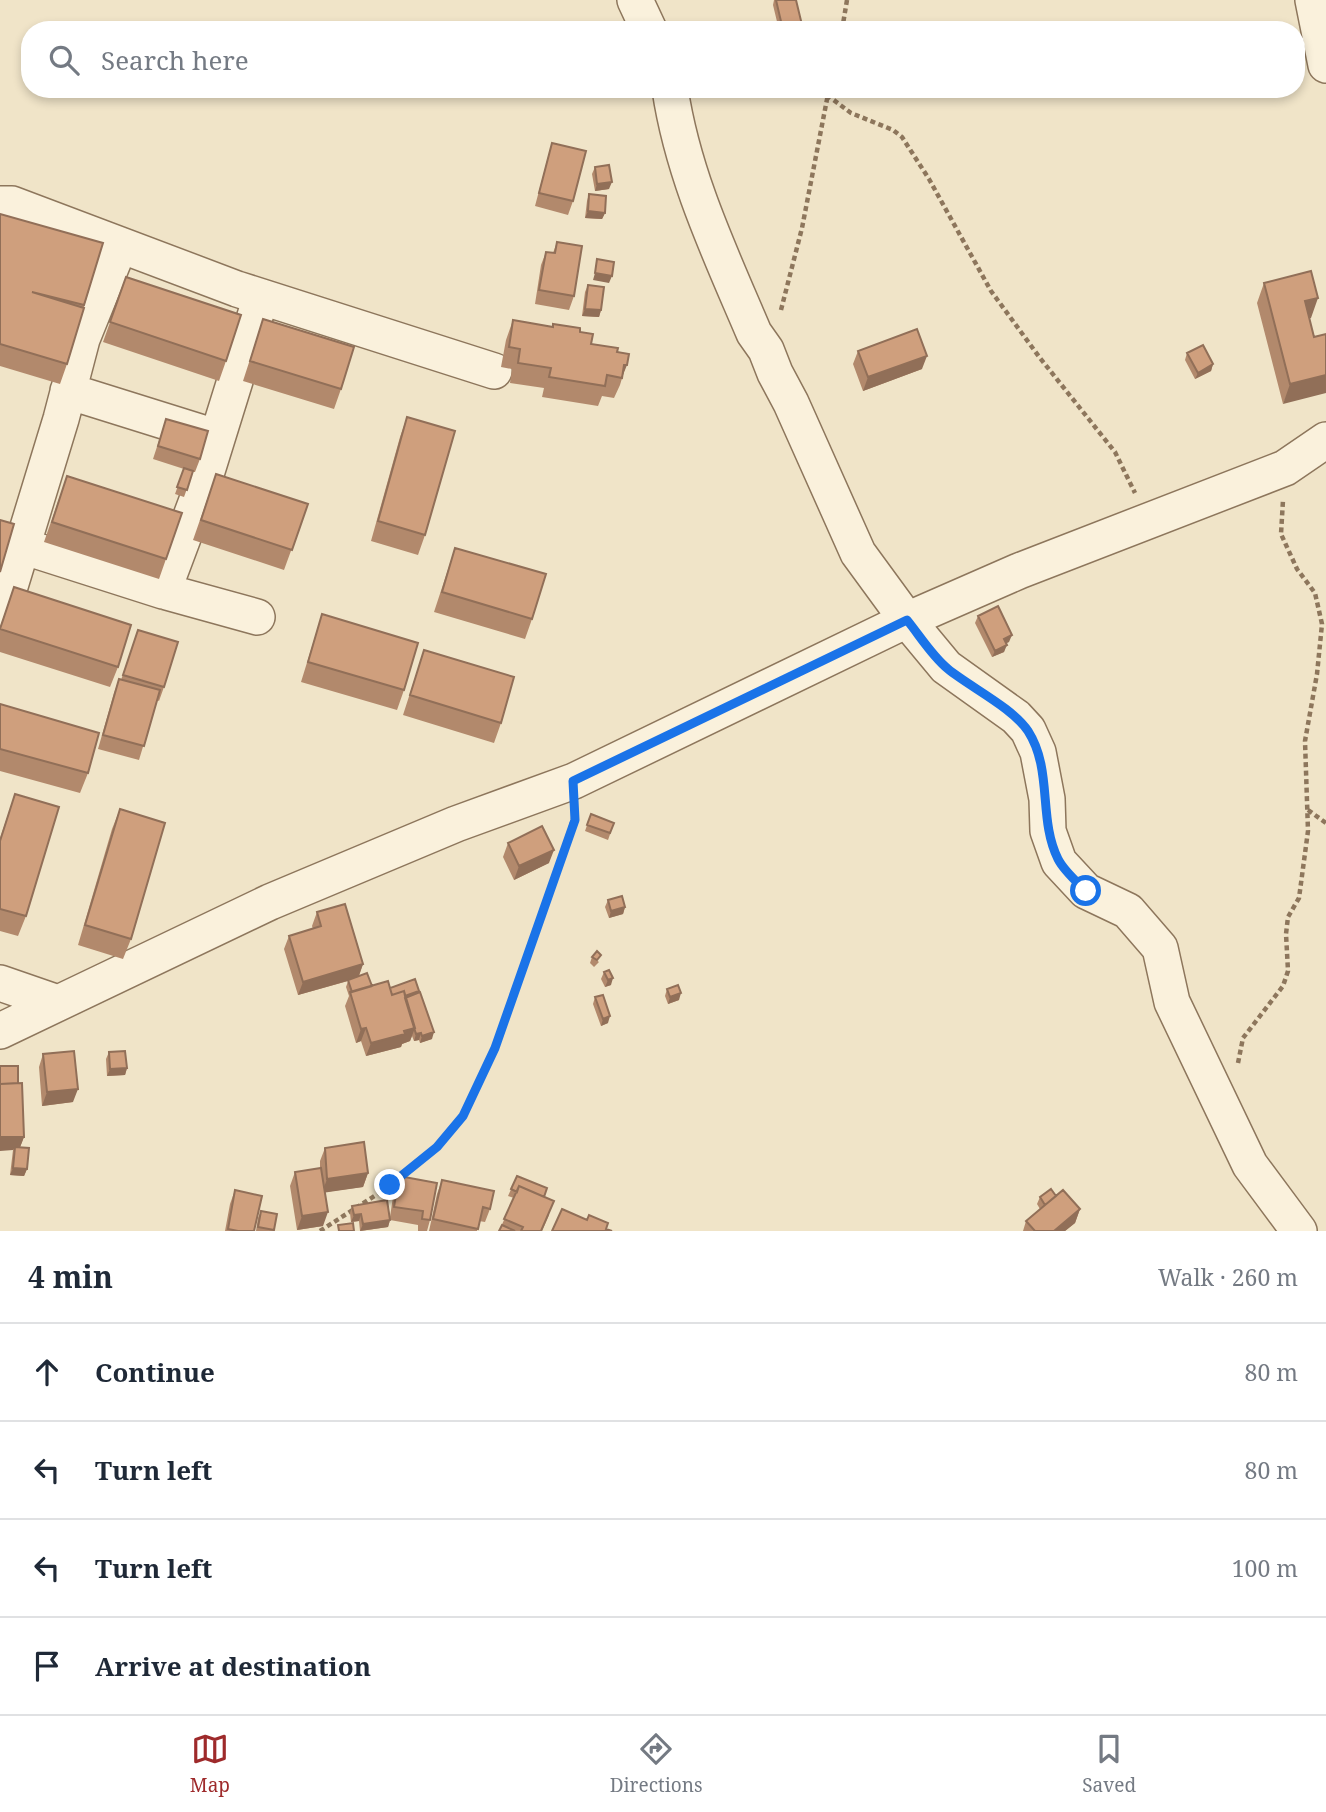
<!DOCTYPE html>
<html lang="en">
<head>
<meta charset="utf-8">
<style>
  :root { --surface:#fff; --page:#f2f2f3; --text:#1f2937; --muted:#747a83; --line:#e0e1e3; --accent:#9e2a2b }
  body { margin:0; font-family:"Noto Serif",serif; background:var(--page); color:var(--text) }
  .stop { position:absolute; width:21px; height:21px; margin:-16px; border:5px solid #1a73e8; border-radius:50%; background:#fff }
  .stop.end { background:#1a73e8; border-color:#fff; box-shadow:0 2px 7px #0008 }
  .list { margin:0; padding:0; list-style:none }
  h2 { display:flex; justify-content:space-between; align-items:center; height:91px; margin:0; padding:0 28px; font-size:30px }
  h2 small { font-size:23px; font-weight:400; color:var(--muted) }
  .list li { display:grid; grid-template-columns:46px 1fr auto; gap:21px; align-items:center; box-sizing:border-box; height:98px; padding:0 28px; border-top:2px solid var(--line) }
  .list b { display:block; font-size:26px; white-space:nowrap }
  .list em { font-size:23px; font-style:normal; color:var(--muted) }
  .icon { flex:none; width:38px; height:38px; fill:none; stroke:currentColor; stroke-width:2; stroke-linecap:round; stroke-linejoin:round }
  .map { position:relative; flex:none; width:1326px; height:1231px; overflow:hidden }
  .search { position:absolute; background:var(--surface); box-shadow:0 4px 10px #0003; left:21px; right:21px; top:21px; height:77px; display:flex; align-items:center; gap:18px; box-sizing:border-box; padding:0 24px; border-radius:28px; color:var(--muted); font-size:26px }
  .sheet { height:483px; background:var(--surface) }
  nav { display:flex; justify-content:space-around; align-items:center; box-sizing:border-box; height:98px; border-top:2px solid var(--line); background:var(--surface); font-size:19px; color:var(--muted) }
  nav a { display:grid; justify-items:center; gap:4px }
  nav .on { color:var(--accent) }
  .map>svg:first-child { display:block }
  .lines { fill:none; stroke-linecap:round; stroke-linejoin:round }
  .minor-casing { stroke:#8d765c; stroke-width:38 }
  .path { stroke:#8d765c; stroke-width:4.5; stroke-dasharray:5 3.5; stroke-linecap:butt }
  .minor { stroke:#faf1dc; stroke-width:35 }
  .wall { fill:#b2896c }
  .shaded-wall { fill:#916f58 }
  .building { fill:#cf9f7d; stroke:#916f58; stroke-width:2 }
  .route { stroke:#1a73e8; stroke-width:9 }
</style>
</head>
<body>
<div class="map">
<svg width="1326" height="1231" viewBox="0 0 1326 1231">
  <rect width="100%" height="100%" fill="#f0e4c8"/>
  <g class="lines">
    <g class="minor-casing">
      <path id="minor" d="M 635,0 L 649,30
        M 1313,0 L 1326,65
        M 670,89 C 683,176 720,253 754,333 L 766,350 L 775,373 L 791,403 L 858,553 L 907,620 L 946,667 L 1016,717 L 1028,730 L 1038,752 L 1047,799 L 1048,831 L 1059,862 L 1086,891 L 1128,911 L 1160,948 L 1172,1002 L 1250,1165 L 1299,1231
        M 0,204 L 12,204 L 237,289 L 494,371
        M 68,391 L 212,436
        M 22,546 L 163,591 L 257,617
        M 163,591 L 202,487 L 261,297
        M 0,619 L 61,419 L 82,339 L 120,245
        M 0,983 L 55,1002
        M 0,1031 L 270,902 L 456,824 L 574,781 L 907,620 L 1019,571 L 1285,468 L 1326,440"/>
    </g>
    <path class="path" d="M 842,30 L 847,0
      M 827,95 L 851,113 L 893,130 L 902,137 L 929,179 L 991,291 L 1040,358 L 1115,452 L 1135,493
      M 781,310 L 802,228 L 829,89
      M 1308,810 L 1326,823
      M 1238,1063 L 1243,1038 L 1283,986 L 1288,971 L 1286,934 L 1288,917 L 1299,898 L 1308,831 L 1305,741 L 1317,674 L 1322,624 L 1315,593 L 1297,569 L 1281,534 L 1283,500
      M 320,1231 L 390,1186 L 437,1147 L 463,1116 L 494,1048 L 566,845 L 574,815"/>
    <use href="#minor" class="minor"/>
  </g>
  <path class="wall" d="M 774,0 L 796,0 L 803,30 L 779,30 L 773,5 Z
    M 552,143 L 573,201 L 568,215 L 535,206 L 548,157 Z
    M 595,167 L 609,189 L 595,191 L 592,174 Z
    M 589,194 L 605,213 L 602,219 L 585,218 L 587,201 Z
    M 0,214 L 103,243 L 67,364 L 60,384 L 0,366 Z
    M 557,242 L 574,296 L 569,310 L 535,304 L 541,265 L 546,252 L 553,253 Z
    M 1264,283 L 1311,318 L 1309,318 L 1314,337 L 1283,404 L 1257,303 Z
    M 588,285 L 601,310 L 599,317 L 582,316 L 585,292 Z
    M 119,297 L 226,361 L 219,381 L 103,342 Z
    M 263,319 L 341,389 L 334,409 L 243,381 Z
    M 513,320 L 580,332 L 591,344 L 617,352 L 629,354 L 620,385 L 614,398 L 602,396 L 598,406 L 542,397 L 544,388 L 510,383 L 512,369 L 501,367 L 506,340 Z
    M 858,351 L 922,369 L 863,391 L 853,364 Z
    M 1187,353 L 1213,364 L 1211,371 L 1195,379 L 1185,360 Z
    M 407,417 L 425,535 L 418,555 L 371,541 L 400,437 Z
    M 166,419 L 200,459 L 195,472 L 193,472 L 184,497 L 175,494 L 184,469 L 153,459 Z
    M 216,474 L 308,504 L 284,570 L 193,540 Z
    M 67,476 L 166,559 L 159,579 L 44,542 Z
    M 455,548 L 532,619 L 525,639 L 434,612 Z
    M 14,587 L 118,667 L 110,687 L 0,652 L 0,627 Z
    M 322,614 L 404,690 L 397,710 L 301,682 Z
    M 978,616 L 1009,642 L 1006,643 L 1004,652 L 992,657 L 975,623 Z
    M 138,630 L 164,687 L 159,701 L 157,700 L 139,760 L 98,749 L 114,693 L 119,679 L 121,680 Z
    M 424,650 L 501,723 L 494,743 L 403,715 Z
    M 0,704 L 88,773 L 80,793 L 0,771 Z
    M 15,794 L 26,916 L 18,936 L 0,931 L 0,838 Z
    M 120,809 L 131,939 L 123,959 L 78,945 L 112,829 Z
    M 591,814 L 614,823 L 608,840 L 585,831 Z
    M 508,843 L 549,863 L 514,880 L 503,857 Z
    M 608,900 L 625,907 L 623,914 L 609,918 L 605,907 Z
    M 317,912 L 363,964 L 359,976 L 372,986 L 419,991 L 418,993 L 432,1039 L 420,1043 L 419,1040 L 414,1041 L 412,1036 L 410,1041 L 402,1044 L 401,1047 L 366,1056 L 361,1041 L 356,1043 L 345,1006 L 349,996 L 346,987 L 348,981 L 298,995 L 284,949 L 289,936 L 313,929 L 312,926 Z
    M 592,957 L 599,962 L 594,967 L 590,963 Z
    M 604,972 L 611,985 L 605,987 L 601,979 Z
    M 667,989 L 679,1000 L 668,1004 L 665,996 Z
    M 595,997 L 608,1023 L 601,1026 L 593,1004 Z
    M 109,1052 L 127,1068 L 125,1075 L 107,1076 L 106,1059 Z
    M 43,1054 L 73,1102 L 42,1106 L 39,1067 Z
    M 18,1083 L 24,1137 L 20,1147 L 27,1169 L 24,1176 L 10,1175 L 13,1150 Z
    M 325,1148 L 368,1173 L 363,1187 L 325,1192 L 323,1226 L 297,1230 L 290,1186 L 295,1172 L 320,1168 L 320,1161 Z
    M 399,1176 L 430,1220 L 427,1231 L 418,1231 L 418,1225 L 390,1220 L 388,1227 L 360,1231 L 359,1221 L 351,1222 L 350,1213 L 352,1206 L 390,1217 L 394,1190 Z
    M 517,1176 L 544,1197 L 549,1215 L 542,1231 L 499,1231 L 514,1198 L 508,1196 Z
    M 442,1180 L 490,1209 L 485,1222 L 479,1221 L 477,1231 L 429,1231 L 437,1194 Z
    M 235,1190 L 254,1231 L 225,1231 L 230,1204 Z
    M 1056,1196 L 1080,1209 L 1075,1223 L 1065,1231 L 1023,1231 L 1026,1221 L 1040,1209 L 1037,1204 L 1040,1197 Z
    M 261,1211 L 277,1214 L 274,1231 L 256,1231 L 258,1218 Z"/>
  <path class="shaded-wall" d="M 612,182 L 609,189 L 595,191 L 597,184 Z
    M 588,211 L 605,213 L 602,219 L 585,218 Z
    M 595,273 L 612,276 L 609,283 L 593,280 Z
    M 1318,298 L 1311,318 L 1297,321 L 1305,301 Z
    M 585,309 L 601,310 L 599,317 L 582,316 Z
    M 927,356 L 922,369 L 863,391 L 868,377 Z
    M 1213,364 L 1211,371 L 1195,379 L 1198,373 Z
    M 624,365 L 627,365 L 619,385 L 622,378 Z
    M 1326,375 L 1326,393 L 1283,404 L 1290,384 Z
    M 1012,635 L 1009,642 L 1002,645 L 1004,639 Z
    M 1007,645 L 1004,652 L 992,657 L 995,651 Z
    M 554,850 L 549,863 L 514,880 L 519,866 Z
    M 625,907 L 623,914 L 609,918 L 611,911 Z
    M 363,964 L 358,978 L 298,995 L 303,982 Z
    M 613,978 L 611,985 L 605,987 L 608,980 Z
    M 681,993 L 679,1000 L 668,1004 L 670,997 Z
    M 610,1016 L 608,1023 L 601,1026 L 603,1019 Z
    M 366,1028 L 361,1041 L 356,1043 L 361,1029 Z
    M 415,1028 L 410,1041 L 402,1044 L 401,1047 L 366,1056 L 371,1043 Z
    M 434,1032 L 432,1039 L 420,1043 L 422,1036 Z
    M 421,1033 L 419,1040 L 414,1041 L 416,1034 Z
    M 127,1068 L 125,1075 L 107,1076 L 110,1069 Z
    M 78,1089 L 73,1102 L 42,1106 L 47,1092 Z
    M 0,1137 L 24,1137 L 19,1150 L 15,1147 L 13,1150 L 0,1151 Z
    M 13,1168 L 27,1169 L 24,1176 L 10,1175 Z
    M 368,1173 L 363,1187 L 322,1193 L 327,1179 Z
    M 1080,1209 L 1075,1223 L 1065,1231 L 1054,1231 Z
    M 328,1212 L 323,1226 L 297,1230 L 302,1216 Z
    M 361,1214 L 359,1221 L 351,1222 L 354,1215 Z
    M 390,1220 L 388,1227 L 360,1231 L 363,1224 Z"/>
  <path class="building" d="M 776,0 L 796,0 L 803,29 L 783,30 Z
    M 552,143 L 586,151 L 573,201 L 539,193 Z
    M 609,165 L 612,182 L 597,184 L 595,167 Z
    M 589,194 L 606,196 L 605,213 L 588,211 Z
    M 0,214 L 103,243 L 84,305 L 32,292 L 84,308 L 67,364 L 0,344 Z
    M 557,242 L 582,246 L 574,296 L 539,290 L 546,252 L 555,253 Z
    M 597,259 L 614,262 L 612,276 L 595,273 Z
    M 1311,271 L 1318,298 L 1305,301 L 1314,337 L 1326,334 L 1326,375 L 1290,384 L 1264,283 Z
    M 126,277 L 241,315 L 226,361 L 110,322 Z
    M 588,285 L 604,287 L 601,310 L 585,309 Z
    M 263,319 L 354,347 L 341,389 L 250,361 Z
    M 513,320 L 553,327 L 553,324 L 580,328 L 580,332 L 593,334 L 591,344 L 618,348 L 617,352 L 629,354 L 627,365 L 624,365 L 622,378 L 607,375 L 605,386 L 549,377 L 551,368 L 518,363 L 520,349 L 509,347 Z
    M 917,329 L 927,356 L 868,377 L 858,351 Z
    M 1203,345 L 1213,364 L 1198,373 L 1187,353 Z
    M 407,417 L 455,431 L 425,535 L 378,521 Z
    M 166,419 L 208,431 L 200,459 L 158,446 Z
    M 184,468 L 193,471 L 187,490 L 177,487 Z
    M 216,474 L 308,504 L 292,550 L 201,520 Z
    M 67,476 L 182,513 L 166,559 L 52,522 Z
    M 0,520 L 14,524 L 0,572 Z
    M 455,548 L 546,574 L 532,619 L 442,592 Z
    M 14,587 L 131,625 L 118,667 L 0,629 Z
    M 998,606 L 1012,635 L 1004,639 L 1007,645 L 995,651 L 978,616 Z
    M 322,614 L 418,643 L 404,690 L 308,662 Z
    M 138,630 L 178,642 L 164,687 L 123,675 Z
    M 424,650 L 514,677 L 501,723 L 410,695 Z
    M 119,679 L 160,690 L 144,746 L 103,735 Z
    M 0,704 L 99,733 L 88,773 L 0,749 Z
    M 15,794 L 59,807 L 26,916 L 0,909 L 0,841 Z
    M 120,809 L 165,823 L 131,939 L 85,925 Z
    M 591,814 L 614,823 L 610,833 L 587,825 Z
    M 542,826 L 554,850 L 519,866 L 508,843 Z
    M 622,896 L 625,907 L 611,911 L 608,900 Z
    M 345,904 L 363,964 L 303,982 L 289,936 L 321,926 L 317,912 Z
    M 597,951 L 601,955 L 597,960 L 592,957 Z
    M 609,970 L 613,978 L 608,980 L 604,972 Z
    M 367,973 L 372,986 L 352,992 L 348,980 Z
    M 415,979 L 419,991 L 405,996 L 404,991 L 392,995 L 390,988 Z
    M 388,981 L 392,995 L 404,991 L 415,1028 L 404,1031 L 405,1034 L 371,1043 L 366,1028 L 361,1029 L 350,992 Z
    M 678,985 L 681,993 L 670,997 L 667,989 Z
    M 420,992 L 434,1032 L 422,1036 L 421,1033 L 416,1034 L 405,998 Z
    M 603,995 L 610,1016 L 603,1019 L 595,997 Z
    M 74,1051 L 78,1089 L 47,1092 L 43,1054 Z
    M 125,1051 L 127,1068 L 110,1069 L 109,1052 Z
    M 0,1066 L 18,1066 L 18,1083 L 0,1084 Z
    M 22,1083 L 24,1137 L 0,1137 L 0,1084 Z
    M 364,1142 L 368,1173 L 327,1179 L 325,1148 Z
    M 15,1147 L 29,1148 L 27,1169 L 13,1168 Z
    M 321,1168 L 328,1212 L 302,1216 L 295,1172 Z
    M 399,1176 L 437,1183 L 430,1220 L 422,1219 L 423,1211 L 394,1207 Z
    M 517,1176 L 547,1188 L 544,1197 L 519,1186 L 517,1192 L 511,1189 Z
    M 442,1180 L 494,1191 L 490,1209 L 483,1207 L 478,1229 L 433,1219 Z
    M 519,1186 L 554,1201 L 541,1231 L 521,1231 L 523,1227 L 504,1219 Z
    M 1051,1189 L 1056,1196 L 1045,1205 L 1040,1197 Z
    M 235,1190 L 262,1196 L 254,1231 L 238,1231 L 228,1229 Z
    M 1063,1190 L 1080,1209 L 1054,1231 L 1035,1231 L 1026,1221 Z
    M 387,1200 L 390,1220 L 363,1224 L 361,1214 L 354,1215 L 352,1206 Z
    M 562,1209 L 587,1220 L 589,1215 L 608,1223 L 606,1229 L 612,1231 L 552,1231 Z
    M 261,1211 L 277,1214 L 274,1230 L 258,1227 Z
    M 353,1223 L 354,1231 L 339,1231 L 338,1225 Z
    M 502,1225 L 515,1231 L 499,1231 Z"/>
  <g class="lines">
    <path class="route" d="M 390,1185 L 437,1147 L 463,1116 L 495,1048 L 575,820 L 573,781 L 907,620 C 920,636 932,656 948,669 C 970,687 1013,708 1028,731 C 1053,770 1038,819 1058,859 C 1064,871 1077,882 1086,891"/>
  </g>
</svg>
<div class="stop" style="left:1086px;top:891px"></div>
<div class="stop end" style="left:390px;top:1185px"></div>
<div class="search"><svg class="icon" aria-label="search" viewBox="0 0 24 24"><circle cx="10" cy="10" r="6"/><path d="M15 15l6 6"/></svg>Search here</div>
</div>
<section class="sheet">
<h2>4 min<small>Walk · 260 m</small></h2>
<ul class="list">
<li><svg class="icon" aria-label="ahead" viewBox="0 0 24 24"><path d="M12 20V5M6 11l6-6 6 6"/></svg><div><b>Continue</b></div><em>80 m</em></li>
<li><svg class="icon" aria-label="left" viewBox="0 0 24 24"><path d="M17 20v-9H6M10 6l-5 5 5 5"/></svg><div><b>Turn left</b></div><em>80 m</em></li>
<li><svg class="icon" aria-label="left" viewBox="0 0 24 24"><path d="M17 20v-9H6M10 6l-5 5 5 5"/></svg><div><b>Turn left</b></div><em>100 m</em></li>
<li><svg class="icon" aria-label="arrive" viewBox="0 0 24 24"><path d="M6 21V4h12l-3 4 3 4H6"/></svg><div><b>Arrive at destination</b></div></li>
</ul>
</section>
<nav>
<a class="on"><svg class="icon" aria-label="map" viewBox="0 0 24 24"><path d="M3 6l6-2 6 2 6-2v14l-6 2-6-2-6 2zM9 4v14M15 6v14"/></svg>Map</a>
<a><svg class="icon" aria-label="directions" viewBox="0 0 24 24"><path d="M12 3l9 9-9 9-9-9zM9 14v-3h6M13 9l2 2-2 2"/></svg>Directions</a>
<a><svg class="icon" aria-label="saved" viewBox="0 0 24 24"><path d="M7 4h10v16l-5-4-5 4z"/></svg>Saved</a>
</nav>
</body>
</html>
